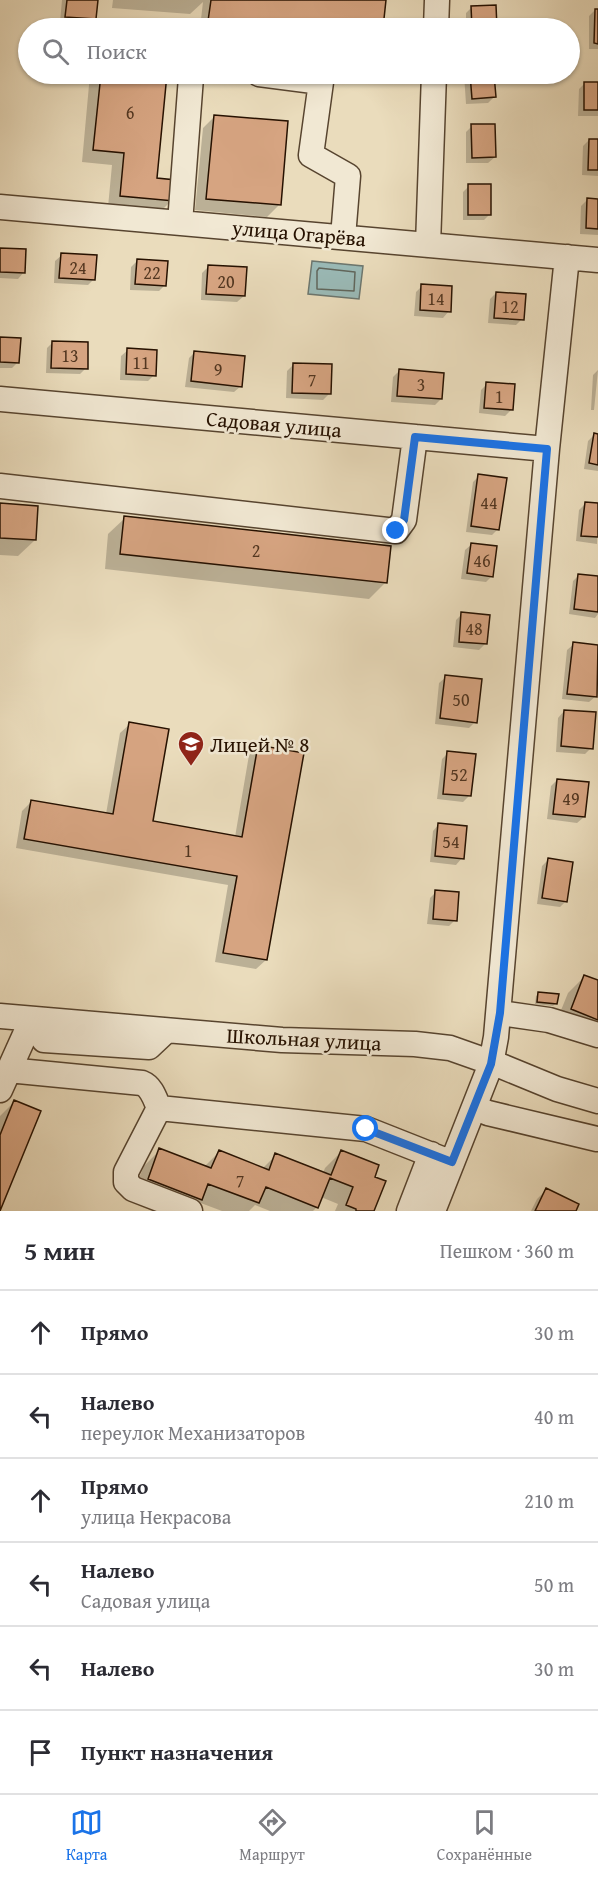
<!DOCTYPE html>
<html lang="ru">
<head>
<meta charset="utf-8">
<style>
  :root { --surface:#fff; --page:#f2f2f3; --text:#2b2b33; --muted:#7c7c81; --line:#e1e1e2; --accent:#1a73e8 }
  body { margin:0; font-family:"Gentium Book Plus",serif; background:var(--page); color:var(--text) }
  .stop { position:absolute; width:18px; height:18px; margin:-14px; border:4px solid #1a73e8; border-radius:50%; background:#fff }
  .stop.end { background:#1a73e8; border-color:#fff; box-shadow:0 2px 6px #0008 }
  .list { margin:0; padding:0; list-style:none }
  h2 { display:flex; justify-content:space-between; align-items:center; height:78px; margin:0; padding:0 24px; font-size:26px }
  h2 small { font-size:20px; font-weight:400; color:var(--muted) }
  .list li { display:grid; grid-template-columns:39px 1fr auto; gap:18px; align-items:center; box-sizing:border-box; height:84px; padding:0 24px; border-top:2px solid var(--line) }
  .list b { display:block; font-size:22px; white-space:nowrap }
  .list p { margin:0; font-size:20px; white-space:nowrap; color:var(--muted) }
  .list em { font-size:20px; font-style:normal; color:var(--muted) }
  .icon { flex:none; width:33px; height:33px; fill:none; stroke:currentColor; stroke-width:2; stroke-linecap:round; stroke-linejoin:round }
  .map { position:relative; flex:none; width:598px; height:1211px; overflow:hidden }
  .search { position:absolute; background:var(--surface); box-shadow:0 2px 4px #0004; left:18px; right:18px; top:18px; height:66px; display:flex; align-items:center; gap:15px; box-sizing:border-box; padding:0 21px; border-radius:33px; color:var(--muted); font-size:22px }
  .sheet { height:582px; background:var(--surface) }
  nav { display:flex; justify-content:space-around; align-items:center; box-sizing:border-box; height:84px; border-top:2px solid var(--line); background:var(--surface); font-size:16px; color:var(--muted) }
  nav a { display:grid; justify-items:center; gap:3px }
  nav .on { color:var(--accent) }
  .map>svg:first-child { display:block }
  .water { fill:#9abab7; stroke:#6c766e; stroke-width:1.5 }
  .shadow { fill:#0003 }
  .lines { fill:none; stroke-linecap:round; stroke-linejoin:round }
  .shore { stroke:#60665c; stroke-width:1.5 }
  .building { fill:#d6a481; stroke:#261100; stroke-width:1.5 }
  .minor-casing { stroke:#57442f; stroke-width:27 }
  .minor { stroke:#f1e8d3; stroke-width:24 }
  .route { stroke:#1a73e8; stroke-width:8 }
  .labels { text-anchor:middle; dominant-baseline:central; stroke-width:5; stroke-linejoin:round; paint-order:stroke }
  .number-label { font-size:18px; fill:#523620 }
  .street-label { font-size:21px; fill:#261100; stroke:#f1e8d3 }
  .poi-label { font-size:21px; fill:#261100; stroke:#f1e8d3; text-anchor:start }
</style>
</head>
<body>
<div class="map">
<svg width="598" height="1211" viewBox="0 0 598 1211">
  <rect width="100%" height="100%" fill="#eadcbc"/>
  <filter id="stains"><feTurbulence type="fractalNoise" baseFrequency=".00333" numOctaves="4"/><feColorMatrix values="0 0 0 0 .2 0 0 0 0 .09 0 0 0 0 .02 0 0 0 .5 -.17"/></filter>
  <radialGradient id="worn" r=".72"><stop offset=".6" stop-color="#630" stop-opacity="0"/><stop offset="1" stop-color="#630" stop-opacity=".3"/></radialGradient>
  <path class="water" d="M 312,261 L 363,266 L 359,299 L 308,294 Z"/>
  <path class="shadow" d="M 62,0 L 96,0 L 95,19 L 89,25 L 60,22 Z
    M 113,0 L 385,0 L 381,28 L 200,28 L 203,2 L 190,14 L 112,8 Z
    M 494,6 L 495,28 L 466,28 L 466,13 L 472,7 Z
    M 595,10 L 598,10 L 598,49 L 589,49 L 589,16 Z
    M 106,26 L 130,28 L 104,28 Z
    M 90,74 L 166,74 L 155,179 L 172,200 L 160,212 L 108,207 L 112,165 L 82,162 Z
    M 306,74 L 374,74 L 367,81 Z
    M 464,74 L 493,74 L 494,97 L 488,103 L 466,104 Z
    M 585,83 L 598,83 L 598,116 L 578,116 L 579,89 Z
    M 215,116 L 279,205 L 267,217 L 195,210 L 203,128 Z
    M 472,126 L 495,157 L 488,163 L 466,163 L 466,132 Z
    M 589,140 L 598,140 L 598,176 L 582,175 L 583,146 Z
    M 469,186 L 490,214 L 484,220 L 463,220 L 463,192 Z
    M 587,200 L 598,201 L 598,235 L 580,234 L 581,206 Z
    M 0,249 L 24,272 L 18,279 L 0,278 Z
    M 62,255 L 94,279 L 88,285 L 54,283 L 55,261 Z
    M 137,261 L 165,285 L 159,291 L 130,290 L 131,267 Z
    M 208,267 L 244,296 L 237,302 L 201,300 L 202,273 Z
    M 422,286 L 449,311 L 443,318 L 414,316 L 416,292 Z
    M 496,293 L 522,319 L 516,325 L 488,323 L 490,299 Z
    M 0,338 L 18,362 L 12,368 L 0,368 Z
    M 53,342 L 86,368 L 80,374 L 46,373 L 47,348 Z
    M 128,350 L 154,375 L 148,381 L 120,380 L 121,356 Z
    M 195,352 L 241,386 L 234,392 L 185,387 L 189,358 Z
    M 293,365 L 329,394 L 323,400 L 286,398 L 287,371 Z
    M 598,370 L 594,410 L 591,410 L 593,375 Z
    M 399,371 L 441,399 L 435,405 L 391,402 L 393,377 Z
    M 487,384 L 511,410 L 505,416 L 479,413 L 481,390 Z
    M 594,435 L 598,435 L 598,471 L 584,469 L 588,441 Z
    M 479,476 L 498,529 L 492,535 L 466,532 L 473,482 Z
    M 585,504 L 598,505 L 597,544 L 576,541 L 579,510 Z
    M 0,505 L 35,540 L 18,556 L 0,555 Z
    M 125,518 L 386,582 L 369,599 L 105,569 L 108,534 Z
    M 472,544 L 492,576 L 486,582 L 461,579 L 465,550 Z
    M 579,575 L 598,578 L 598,614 L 595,618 L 569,614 L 573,581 Z
    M 462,614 L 485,644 L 479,650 L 453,647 L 456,620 Z
    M 574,644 L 598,647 L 596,696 L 589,702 L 562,699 L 567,650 Z
    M 446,677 L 475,722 L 469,728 L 435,724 L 439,683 Z
    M 564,711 L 591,748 L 585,754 L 556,752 L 558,718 Z
    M 130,724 L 151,822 L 235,837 L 249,755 L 259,746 L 266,960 L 256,969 L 215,962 L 228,885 L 16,848 L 22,811 L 32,801 L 106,814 L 120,733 Z
    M 448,753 L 469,796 L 463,802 L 437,799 L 442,759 Z
    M 557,780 L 584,817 L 577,823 L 547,819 L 551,786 Z
    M 439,824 L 462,858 L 456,865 L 430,862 L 433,831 Z
    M 548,860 L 566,901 L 560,907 L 537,904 L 542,866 Z
    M 436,892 L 455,920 L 449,926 L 427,924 L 430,898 Z
    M 585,976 L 598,982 L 598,1042 L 555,1025 L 568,993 Z
    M 539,994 L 556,1003 L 553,1006 L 535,1004 L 536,996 Z
    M 15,1101 L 0,1209 L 0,1116 Z
    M 160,1150 L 204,1167 L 219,1152 L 262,1169 L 276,1155 L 323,1173 L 325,1168 L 341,1152 L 373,1177 L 373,1211 L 335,1211 L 338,1204 L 321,1197 L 317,1207 L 313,1211 L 270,1211 L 255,1205 L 249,1211 L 222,1211 L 198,1202 L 189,1211 L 132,1195 L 144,1166 Z
    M 546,1190 L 574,1211 L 531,1211 L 537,1199 Z"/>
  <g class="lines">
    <path class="shore" d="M 319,268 L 355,272 L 354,291 L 317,289 L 317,271 Z"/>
  </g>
  <path class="building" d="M 67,0 L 98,0 L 96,19 L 65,17 Z
    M 211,0 L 386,0 L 383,28 L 207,28 Z
    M 496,5 L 497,28 L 472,28 L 471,6 Z
    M 595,9 L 598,9 L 598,44 L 594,43 Z
    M 101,74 L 167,74 L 157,178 L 176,180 L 174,201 L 120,196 L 124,153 L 93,150 Z
    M 470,74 L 494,74 L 496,97 L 472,99 Z
    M 584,82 L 598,82 L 598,110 L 584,110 Z
    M 214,115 L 288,121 L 281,205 L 206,199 Z
    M 471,124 L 495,124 L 496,157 L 472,158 Z
    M 589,139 L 598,139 L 598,170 L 588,170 Z
    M 468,184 L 491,184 L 491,215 L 468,215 Z
    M 587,198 L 598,199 L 598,229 L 586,228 Z
    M 0,248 L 26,249 L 25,273 L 0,272 Z
    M 61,253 L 97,255 L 95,280 L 59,278 Z
    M 137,259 L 168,261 L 166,286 L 135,284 Z
    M 208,265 L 247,267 L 245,296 L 206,294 Z
    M 421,284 L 452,286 L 451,312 L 420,310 Z
    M 496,292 L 526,294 L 524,320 L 494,318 Z
    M 0,337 L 21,338 L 19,363 L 0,362 Z
    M 52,341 L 88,342 L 88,369 L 51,368 Z
    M 127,348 L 157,350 L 156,376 L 126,374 Z
    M 194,351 L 245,356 L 242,387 L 191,381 Z
    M 293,363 L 332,364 L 331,394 L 292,393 Z
    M 399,369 L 444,373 L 442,399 L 397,396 Z
    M 486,382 L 515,384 L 513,410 L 484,408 Z
    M 594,433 L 598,434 L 598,465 L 589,463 Z
    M 478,474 L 507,478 L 499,530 L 471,526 Z
    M 585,502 L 598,503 L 598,537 L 581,536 Z
    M 0,503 L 38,506 L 36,540 L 0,538 Z
    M 124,516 L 391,546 L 387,583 L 120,554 Z
    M 471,543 L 497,546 L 493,577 L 467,573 Z
    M 578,574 L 598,576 L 598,612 L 574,609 Z
    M 461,612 L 490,615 L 487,644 L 459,642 Z
    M 573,642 L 598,645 L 597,697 L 567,694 Z
    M 445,675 L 482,679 L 477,723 L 440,718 Z
    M 564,710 L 596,712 L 593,749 L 561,746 Z
    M 129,722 L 169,729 L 153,821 L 242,837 L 258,745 L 304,753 L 267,960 L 223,953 L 237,876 L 24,839 L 31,800 L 113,814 Z
    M 447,751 L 476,754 L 471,796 L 443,794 Z
    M 557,779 L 589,782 L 585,817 L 553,814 Z
    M 438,823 L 467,826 L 464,859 L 435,856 Z
    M 548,858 L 573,862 L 567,902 L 542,898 Z
    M 435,890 L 459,892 L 457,921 L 433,919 Z
    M 584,975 L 598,980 L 598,1020 L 571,1009 Z
    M 538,992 L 559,994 L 557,1004 L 537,1002 Z
    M 14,1100 L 41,1111 L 0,1211 L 0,1135 Z
    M 159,1148 L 211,1168 L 219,1150 L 269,1170 L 275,1153 L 331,1175 L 341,1150 L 379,1165 L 375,1177 L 386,1181 L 374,1211 L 356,1211 L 356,1209 L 346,1205 L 353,1187 L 330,1178 L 318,1208 L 266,1187 L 259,1203 L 208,1184 L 202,1200 L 148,1179 Z
    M 546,1188 L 579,1204 L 576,1211 L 535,1211 Z"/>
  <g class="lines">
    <g class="minor-casing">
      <path id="minor" d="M 436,28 L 437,0
        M 259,74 L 321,82 L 311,155 L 348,176 L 343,237
        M 0,207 L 598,260
        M 180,223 L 191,77
        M 428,245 L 434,74
        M 0,399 L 547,449
        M 0,486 L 396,531 L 404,520 L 415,437
        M 500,1013 L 549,1020 L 598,1035
        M 0,1016 L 282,1040 L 415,1044 L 450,1048 L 501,1066 L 557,1089 L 598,1101
        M 32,1019 L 44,1040 L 149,1047 L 166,1031
        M 8,1070 L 142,1083 C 152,1087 155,1099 159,1108
        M 0,1090 L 32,1019
        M 474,1107 L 488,1113 L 597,1139
        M 190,1211 L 133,1189 L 126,1182 L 126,1172 L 159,1108 L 366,1129 L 452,1163
        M 409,1211 L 431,1154
        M 433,1211 L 491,1064 L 496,1037 L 547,449 L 567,257"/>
    </g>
    <use href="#minor" class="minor"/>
  </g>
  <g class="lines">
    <path class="route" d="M 366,1129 L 452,1162 L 491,1064 L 500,1013 L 547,449 L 415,437 L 404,520 L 396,531"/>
  </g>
  <defs>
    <g id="school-pin" transform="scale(1.35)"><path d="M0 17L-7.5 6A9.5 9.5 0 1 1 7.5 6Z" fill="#8f2418" stroke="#f1e8d3"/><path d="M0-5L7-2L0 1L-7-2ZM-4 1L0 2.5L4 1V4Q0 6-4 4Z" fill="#fff"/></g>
  </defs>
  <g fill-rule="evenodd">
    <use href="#school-pin" x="191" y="744"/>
  </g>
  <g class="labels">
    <g class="number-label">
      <text x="130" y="112">6</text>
      <text x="78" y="267">24</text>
      <text x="152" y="272">22</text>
      <text x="226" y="281">20</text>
      <text x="436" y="298">14</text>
      <text x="510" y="306">12</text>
      <text x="70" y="355">13</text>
      <text x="141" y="362">11</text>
      <text x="218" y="369">9</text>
      <text x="312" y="379">7</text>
      <text x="421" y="384">3</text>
      <text x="499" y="396">1</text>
      <text x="489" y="502">44</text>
      <text x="256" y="550">2</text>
      <text x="482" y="560">46</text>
      <text x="474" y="628">48</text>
      <text x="461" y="699">50</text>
      <text x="459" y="774">52</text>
      <text x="571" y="798">49</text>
      <text x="451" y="841">54</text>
      <text x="188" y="850">1</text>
      <text x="240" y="1180">7</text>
    </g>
    <g class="street-label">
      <text transform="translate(299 233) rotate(5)">улица Огарёва</text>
      <text transform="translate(274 424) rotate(5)">Садовая улица</text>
      <text transform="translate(304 1039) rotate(3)">Школьная улица</text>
    </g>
    <g class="poi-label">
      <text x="210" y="744">Лицей № 8</text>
    </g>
  </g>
  <rect width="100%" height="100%" filter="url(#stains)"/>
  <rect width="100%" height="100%" fill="url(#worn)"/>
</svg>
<div class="stop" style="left:366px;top:1129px"></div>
<div class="stop end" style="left:396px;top:531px"></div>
<div class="search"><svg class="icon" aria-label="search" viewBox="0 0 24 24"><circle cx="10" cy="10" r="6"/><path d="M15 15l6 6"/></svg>Поиск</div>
</div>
<section class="sheet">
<h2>5 мин<small>Пешком · 360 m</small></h2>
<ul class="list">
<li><svg class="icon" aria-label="ahead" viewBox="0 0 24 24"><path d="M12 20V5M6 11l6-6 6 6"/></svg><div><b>Прямо</b></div><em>30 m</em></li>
<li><svg class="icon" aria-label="left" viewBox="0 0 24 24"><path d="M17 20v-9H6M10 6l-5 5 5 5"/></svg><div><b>Налево</b><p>переулок Механизаторов</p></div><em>40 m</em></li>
<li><svg class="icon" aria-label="ahead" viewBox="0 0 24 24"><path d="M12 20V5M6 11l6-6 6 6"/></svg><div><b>Прямо</b><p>улица Некрасова</p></div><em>210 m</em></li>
<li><svg class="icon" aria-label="left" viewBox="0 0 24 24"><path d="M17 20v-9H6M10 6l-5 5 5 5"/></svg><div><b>Налево</b><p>Садовая улица</p></div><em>50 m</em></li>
<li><svg class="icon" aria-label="left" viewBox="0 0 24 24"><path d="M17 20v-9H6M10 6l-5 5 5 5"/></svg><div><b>Налево</b></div><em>30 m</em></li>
<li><svg class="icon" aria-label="arrive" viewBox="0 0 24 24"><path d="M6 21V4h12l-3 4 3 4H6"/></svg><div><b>Пункт назначения</b></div></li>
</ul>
</section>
<nav>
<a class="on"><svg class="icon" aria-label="map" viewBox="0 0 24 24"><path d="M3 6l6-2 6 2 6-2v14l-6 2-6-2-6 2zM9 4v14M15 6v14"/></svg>Карта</a>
<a><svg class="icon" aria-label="directions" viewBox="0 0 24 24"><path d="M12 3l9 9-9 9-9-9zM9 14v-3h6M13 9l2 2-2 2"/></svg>Маршрут</a>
<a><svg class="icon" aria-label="saved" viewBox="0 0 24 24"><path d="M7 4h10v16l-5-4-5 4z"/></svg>Сохранённые</a>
</nav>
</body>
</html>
